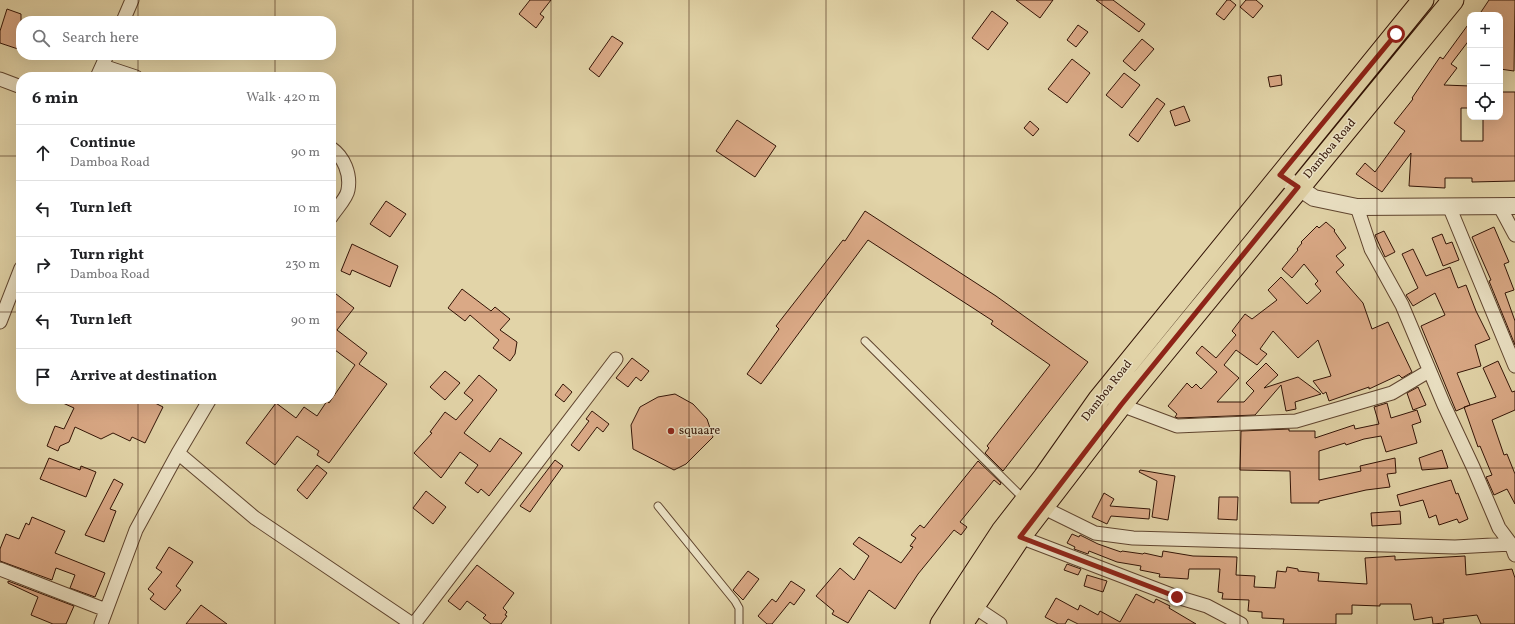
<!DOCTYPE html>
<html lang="en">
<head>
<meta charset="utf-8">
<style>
  :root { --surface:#fff; --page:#f2f2f2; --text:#202124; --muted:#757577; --line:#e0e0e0 }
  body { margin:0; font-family:Vollkorn,serif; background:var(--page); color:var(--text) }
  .controls { position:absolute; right:12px; top:12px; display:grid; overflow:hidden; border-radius:8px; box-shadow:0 4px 16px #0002 }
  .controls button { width:36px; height:36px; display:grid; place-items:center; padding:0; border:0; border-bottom:1px solid var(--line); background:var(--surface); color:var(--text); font:20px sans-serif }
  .stop { position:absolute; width:12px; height:12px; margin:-9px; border:3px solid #8f2418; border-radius:50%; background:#fff }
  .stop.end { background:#8f2418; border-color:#fff; box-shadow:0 1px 4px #0008 }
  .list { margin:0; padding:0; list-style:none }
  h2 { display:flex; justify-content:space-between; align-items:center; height:52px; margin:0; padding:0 16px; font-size:17px }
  h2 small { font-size:13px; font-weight:400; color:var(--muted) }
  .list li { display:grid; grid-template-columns:26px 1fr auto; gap:12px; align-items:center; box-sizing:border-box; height:56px; padding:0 16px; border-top:1px solid var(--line) }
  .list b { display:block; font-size:15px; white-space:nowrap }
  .list p { margin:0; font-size:13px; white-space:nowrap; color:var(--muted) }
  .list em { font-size:13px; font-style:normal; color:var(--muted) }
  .icon { flex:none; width:22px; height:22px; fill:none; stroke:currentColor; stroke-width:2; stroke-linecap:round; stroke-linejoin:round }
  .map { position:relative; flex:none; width:1515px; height:624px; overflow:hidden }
  .search { position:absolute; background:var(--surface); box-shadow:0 4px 16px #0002; left:16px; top:16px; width:320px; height:44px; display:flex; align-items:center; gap:10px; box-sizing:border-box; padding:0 14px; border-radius:16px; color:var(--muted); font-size:15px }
  .panel { position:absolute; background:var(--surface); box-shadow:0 4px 16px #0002; left:16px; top:72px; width:320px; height:332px; border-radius:16px }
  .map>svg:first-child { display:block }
  .building { fill:#daa986; stroke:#331406 }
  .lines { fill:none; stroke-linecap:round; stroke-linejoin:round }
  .service-casing { stroke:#5f442e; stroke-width:9 }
  .minor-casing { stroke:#5f442e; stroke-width:15 }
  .tertiary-casing { stroke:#5f442e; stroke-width:18 }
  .primary-casing { stroke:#331406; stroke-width:23 }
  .service { stroke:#ece3c6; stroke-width:7 }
  .minor { stroke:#ece3c6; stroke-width:13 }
  .tertiary { stroke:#ece3c6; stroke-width:16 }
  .primary { stroke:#e2d4a8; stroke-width:21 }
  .route { stroke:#8f2418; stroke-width:5 }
  .grid { fill:none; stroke:#331406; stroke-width:1; stroke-opacity:0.55 }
  .poi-dot { fill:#8f2418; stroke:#ece3c6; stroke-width:1.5 }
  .labels { text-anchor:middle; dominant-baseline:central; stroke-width:3; stroke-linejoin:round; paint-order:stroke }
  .street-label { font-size:12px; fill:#331406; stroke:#ece3c6 }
  .poi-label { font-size:12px; fill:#331406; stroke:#ece3c6; text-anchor:start }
</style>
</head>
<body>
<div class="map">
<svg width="1515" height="624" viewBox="0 0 1515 624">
  <rect width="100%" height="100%" fill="#e2d4a8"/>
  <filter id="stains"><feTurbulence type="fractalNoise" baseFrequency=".005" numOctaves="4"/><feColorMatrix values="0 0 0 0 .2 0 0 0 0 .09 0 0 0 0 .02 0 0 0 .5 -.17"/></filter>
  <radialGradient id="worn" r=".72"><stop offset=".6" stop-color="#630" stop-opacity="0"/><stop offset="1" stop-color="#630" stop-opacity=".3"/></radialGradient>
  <path class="building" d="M 530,0 L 551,0 L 540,14 L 544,17 L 536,28 L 519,14 Z
    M 1016,0 L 1053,0 L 1040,18 Z
    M 1096,0 L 1113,0 L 1145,24 L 1139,32 Z
    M 1227,0 L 1230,0 L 1236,5 L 1224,20 L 1216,14 Z
    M 1246,0 L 1256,0 L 1263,6 L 1253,18 L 1240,7 Z
    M 1489,0 L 1515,0 L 1514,71 L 1500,69 L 1500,15 L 1479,15 Z
    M 7,9 L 21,14 L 21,50 L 0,43 L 0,31 Z
    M 992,11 L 1008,23 L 988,50 L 972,38 Z
    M 1470,22 L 1470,39 L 1451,64 L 1457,68 L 1444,85 L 1470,86 L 1470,108 L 1461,108 L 1461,141 L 1483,141 L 1483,117 L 1500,117 L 1500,92 L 1515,92 L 1515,181 L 1472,182 L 1472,178 L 1445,178 L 1445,188 L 1409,186 L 1411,153 L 1382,192 L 1356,174 L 1365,163 L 1375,172 L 1405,131 L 1394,123 L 1413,99 L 1412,98 L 1440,57 L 1443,59 Z
    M 1078,25 L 1088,32 L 1076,47 L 1067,40 Z
    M 612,36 L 623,43 L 599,77 L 589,69 Z
    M 1142,39 L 1154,49 L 1135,71 L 1123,61 Z
    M 1072,59 L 1090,73 L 1067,103 L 1048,89 Z
    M 1124,73 L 1140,85 L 1122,108 L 1106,95 Z
    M 1281,75 L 1282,85 L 1270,87 L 1268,77 Z
    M 1157,98 L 1165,104 L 1138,142 L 1129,135 Z
    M 1184,106 L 1190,121 L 1175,126 L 1170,111 Z
    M 737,120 L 776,146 L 755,177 L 716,151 Z
    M 1030,121 L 1039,129 L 1033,136 L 1024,128 Z
    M 386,201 L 406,214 L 390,237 L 370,224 Z
    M 865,211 L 996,296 L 1088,362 L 1003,471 L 985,453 L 989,448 L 987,446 L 1050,365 L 991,324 L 993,321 L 868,240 L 761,384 L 747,374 L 779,329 L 776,326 L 843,240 L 845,241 Z
    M 1326,222 L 1335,230 L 1334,231 L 1346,248 L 1336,256 L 1344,265 L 1336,272 L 1363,303 L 1372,329 L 1388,322 L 1412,372 L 1402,378 L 1399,375 L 1369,389 L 1369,387 L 1329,401 L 1326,392 L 1323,394 L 1313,381 L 1331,376 L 1318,340 L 1298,358 L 1273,331 L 1260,349 L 1267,354 L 1257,365 L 1236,350 L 1224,365 L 1239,378 L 1217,402 L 1244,402 L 1254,391 L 1246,383 L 1266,363 L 1278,375 L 1264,388 L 1298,377 L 1321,394 L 1295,402 L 1296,409 L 1286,411 L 1281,385 L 1255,415 L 1178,418 L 1175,417 L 1177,414 L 1168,406 L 1187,383 L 1192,388 L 1196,384 L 1201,389 L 1217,372 L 1196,353 L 1202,346 L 1216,358 L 1236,335 L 1232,331 L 1245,314 L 1252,319 L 1277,300 L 1268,290 L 1281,277 L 1307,304 L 1321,291 L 1315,284 L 1318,281 L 1304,264 L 1292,278 L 1282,269 L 1298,250 L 1297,249 L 1302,243 L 1301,242 L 1317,226 L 1319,228 Z
    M 1494,227 L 1509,262 L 1504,264 L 1514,290 L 1505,293 L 1515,321 L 1515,345 L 1489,281 L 1491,280 L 1472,237 Z
    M 1384,231 L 1395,252 L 1385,257 L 1375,235 Z
    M 1442,234 L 1446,244 L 1452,242 L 1459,260 L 1443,266 L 1432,238 Z
    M 352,244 L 398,266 L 390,287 L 352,270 L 350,275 L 341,271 Z
    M 1413,249 L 1426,276 L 1450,267 L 1458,288 L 1466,285 L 1476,311 L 1490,339 L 1475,345 L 1481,366 L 1457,373 L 1470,405 L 1456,411 L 1421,326 L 1445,315 L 1435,293 L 1413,306 L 1406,295 L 1418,288 L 1402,254 Z
    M 462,289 L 491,311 L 495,307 L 510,319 L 500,330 L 517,342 L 515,354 L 510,361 L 493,348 L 499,340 L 470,315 L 465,321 L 448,308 Z
    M 331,290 L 354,308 L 337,330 L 367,353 L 359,364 L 387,384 L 329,463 L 317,455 L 319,451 L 297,436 L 275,465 L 246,443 L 276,403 L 296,418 L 304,407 L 317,416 L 327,401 L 329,403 L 355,365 L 331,347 Z
    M 632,358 L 649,371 L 641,381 L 636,377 L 628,387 L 616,378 Z
    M 1498,361 L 1512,392 L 1515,391 L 1515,410 L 1492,420 L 1504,455 L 1507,454 L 1515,474 L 1515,504 L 1507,489 L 1494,495 L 1486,477 L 1492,475 L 1480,446 L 1478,447 L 1464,407 L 1496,397 L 1483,368 Z
    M 445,371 L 460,383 L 445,400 L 430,387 Z
    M 479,375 L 497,390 L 464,433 L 490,452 L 500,438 L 522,453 L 489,496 L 481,489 L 478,493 L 465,483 L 478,465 L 460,452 L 441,478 L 414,453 L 432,433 L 430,432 L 445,412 L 456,420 L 473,400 L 464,393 Z
    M 563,384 L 572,392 L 564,402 L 555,395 Z
    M 1418,387 L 1426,405 L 1413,410 L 1407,393 Z
    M 675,394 L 693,404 L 707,419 L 713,437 L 686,464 L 674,470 L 633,449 L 631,425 L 640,407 L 658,397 Z
    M 54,399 L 147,399 L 163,407 L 145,443 L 132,437 L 130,441 L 113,433 L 101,439 L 75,427 L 69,442 L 60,446 L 58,451 L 47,446 L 55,426 L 64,429 L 74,408 Z
    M 1387,403 L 1391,418 L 1417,410 L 1421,422 L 1412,425 L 1417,443 L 1386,452 L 1381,436 L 1364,439 L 1346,445 L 1345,443 L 1319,451 L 1319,480 L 1361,471 L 1360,466 L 1395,458 L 1396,473 L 1387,474 L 1390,487 L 1366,490 L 1319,501 L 1319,503 L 1291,503 L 1290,471 L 1240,470 L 1241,431 L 1289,429 L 1289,431 L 1315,431 L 1315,438 L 1354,425 L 1355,429 L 1379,424 L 1374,407 Z
    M 592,411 L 609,424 L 603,432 L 597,427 L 579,451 L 571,445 L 589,421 L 586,419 Z
    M 1442,450 L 1448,468 L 1422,470 L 1419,458 Z
    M 49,458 L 80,470 L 81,466 L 96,472 L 86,497 L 40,479 Z
    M 555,460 L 563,466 L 530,512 L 520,506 Z
    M 978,461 L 1001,483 L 1000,485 L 994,480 L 960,522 L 967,527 L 961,535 L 954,530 L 918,574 L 895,609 L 869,590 L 848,623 L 832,614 L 834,611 L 816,596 L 840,568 L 854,580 L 869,556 L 853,544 L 859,537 L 901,563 L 913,547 L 910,546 L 916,538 L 911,535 L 920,525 L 924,528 Z
    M 317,465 L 327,473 L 307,499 L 297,490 Z
    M 1140,470 L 1175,476 L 1168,520 L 1152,517 L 1157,481 L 1139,472 Z
    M 114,479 L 123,484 L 110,509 L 116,511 L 104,542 L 85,535 Z
    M 1451,480 L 1456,494 L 1458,493 L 1468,519 L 1459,523 L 1457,519 L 1439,525 L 1436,515 L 1429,518 L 1423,500 L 1400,506 L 1397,495 Z
    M 426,491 L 446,507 L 433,524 L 413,508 Z
    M 1104,493 L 1114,499 L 1110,506 L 1150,509 L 1149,519 L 1111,516 L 1107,524 L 1092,517 Z
    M 1219,497 L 1238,497 L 1237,520 L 1218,519 Z
    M 1400,511 L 1401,524 L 1372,526 L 1371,513 Z
    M 32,517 L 65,531 L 55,553 L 105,573 L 95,597 L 70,588 L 75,575 L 56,568 L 52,580 L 0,561 L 0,549 L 6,534 L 19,539 L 26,523 L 29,525 Z
    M 1072,534 L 1079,537 L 1080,535 L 1098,544 L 1121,552 L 1122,551 L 1143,554 L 1144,553 L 1162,557 L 1163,551 L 1193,556 L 1237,557 L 1236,575 L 1255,576 L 1254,587 L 1275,588 L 1277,571 L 1286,572 L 1287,567 L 1298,569 L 1298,571 L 1319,573 L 1318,581 L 1367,584 L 1365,558 L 1395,556 L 1395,560 L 1465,556 L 1466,575 L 1512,569 L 1515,578 L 1515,624 L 1481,624 L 1477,615 L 1443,619 L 1444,623 L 1433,624 L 1432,617 L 1414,620 L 1411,604 L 1380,604 L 1380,606 L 1352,605 L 1352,614 L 1336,614 L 1336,624 L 1283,624 L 1284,619 L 1262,618 L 1262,612 L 1248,611 L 1249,600 L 1222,599 L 1223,593 L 1218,592 L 1220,569 L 1189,569 L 1188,579 L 1159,577 L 1160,574 L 1140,570 L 1141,566 L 1117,562 L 1089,551 L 1088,554 L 1074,549 L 1075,547 L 1067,543 Z
    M 169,547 L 193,562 L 176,586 L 181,590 L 165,610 L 150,599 L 154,594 L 148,589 L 162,572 L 156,568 Z
    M 1067,564 L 1081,569 L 1078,575 L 1064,570 Z
    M 477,565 L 514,593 L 503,608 L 507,612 L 505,615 L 507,616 L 501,624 L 491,624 L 483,618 L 486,615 L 467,601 L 460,610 L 448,601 Z
    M 748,571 L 759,579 L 743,600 L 733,590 Z
    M 1087,575 L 1107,581 L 1103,592 L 1084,586 Z
    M 8,581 L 74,606 L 66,624 L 53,624 L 31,615 L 38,597 L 8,583 Z
    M 791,581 L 805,590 L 794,605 L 790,602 L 772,624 L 767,624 L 758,616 L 772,599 L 776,602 Z
    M 1136,594 L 1154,603 L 1156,599 L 1170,606 L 1169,608 L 1196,624 L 1078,624 L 1068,619 L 1065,624 L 1058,624 L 1045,617 L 1056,598 L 1078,610 L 1080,605 L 1098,615 L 1100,611 L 1120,622 Z
    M 201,605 L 227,624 L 186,624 Z"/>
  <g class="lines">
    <g class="service-casing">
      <path id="service" d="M 865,341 L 1024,499
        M 658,506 L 735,601 L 739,608 L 739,624"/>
    </g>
    <g class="minor-casing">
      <path id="minor" d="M 123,21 L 132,0
        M 103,66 L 136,77
        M 97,77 L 107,55
        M 0,79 L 21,87
        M 331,148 C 344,157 351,174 348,190 C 347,198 336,209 331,217
        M 1449,206 L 1515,366
        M 1357,207 L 1371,249 L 1402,305 L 1444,405 L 1473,467 L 1499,528 L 1511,544 L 1515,555
        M 1500,207 L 1515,235
        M 0,322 L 21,268
        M 1121,405 L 1177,426 L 1296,421 L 1392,393 L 1429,371
        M 178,453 L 255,518 L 412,624
        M 1042,507 L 1095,533 L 1133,538 L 1455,547 L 1511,544
        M 1020,537 L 1177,597 L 1207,606 L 1241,624
        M 0,569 L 106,610
        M 973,606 L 1000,624
        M 101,624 L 136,530 L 178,453 L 210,399
        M 414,624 L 616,359"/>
    </g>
    <g class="tertiary-casing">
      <path id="tertiary" d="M 1280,175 L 1314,198 L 1357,207 L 1515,206"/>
    </g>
    <g class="primary-casing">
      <path id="primary" d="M 941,624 L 1002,531 L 1044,477 L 1099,399 L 1423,0
        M 962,624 L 1020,537 L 1121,405 L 1453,0"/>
    </g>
    <use href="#service" class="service"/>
    <use href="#minor" class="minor"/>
    <use href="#tertiary" class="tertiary"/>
    <use href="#primary" class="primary"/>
  </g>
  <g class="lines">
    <path class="route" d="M 1177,597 L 1020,537 L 1121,405 L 1298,187 L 1280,175 L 1396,34"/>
  </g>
  <path class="grid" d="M 138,0 L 138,21M 275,0 L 275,21M 413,0 L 413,624M 551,0 L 551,624M 689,0 L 689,624M 826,0 L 826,624M 964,0 L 964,624M 1102,0 L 1102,624M 1240,0 L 1240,624M 1377,0 L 1377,624M 138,55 L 138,77M 275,55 L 275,77M 0,156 L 21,156M 331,156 L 1515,156M 0,312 L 21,312M 331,312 L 1515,312M 138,399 L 138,624M 275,399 L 275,624M 0,468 L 1515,468"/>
  <circle class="poi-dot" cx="671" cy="431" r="4"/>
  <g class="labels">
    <g class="street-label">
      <text transform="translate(1330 149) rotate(-50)">Damboa Road</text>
      <text transform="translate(1107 391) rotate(-52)">Damboa Road</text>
    </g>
    <g class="poi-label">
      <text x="679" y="431">squaare</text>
    </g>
  </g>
  <rect width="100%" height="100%" filter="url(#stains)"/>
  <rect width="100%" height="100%" fill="url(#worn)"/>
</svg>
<div class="controls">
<button>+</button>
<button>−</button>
<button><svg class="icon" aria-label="locate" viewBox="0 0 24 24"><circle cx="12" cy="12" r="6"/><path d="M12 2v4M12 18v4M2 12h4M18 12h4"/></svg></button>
</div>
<div class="stop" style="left:1396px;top:34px"></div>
<div class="stop end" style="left:1177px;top:597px"></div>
<div class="search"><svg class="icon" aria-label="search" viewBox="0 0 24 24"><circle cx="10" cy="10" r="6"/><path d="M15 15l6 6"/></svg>Search here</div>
<section class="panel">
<h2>6 min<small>Walk · 420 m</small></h2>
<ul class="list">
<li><svg class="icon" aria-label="ahead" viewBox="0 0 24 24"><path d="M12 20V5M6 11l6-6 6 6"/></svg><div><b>Continue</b><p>Damboa Road</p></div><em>90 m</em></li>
<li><svg class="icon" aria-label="left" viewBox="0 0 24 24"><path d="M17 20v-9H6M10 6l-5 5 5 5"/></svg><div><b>Turn left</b></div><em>10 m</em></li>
<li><svg class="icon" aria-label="right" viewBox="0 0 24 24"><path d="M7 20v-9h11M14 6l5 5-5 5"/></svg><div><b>Turn right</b><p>Damboa Road</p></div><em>230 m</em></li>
<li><svg class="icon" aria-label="left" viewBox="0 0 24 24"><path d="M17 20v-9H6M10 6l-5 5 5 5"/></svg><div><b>Turn left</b></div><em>90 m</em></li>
<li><svg class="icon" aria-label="arrive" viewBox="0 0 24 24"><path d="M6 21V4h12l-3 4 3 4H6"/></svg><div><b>Arrive at destination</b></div></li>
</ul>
</section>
</div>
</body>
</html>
